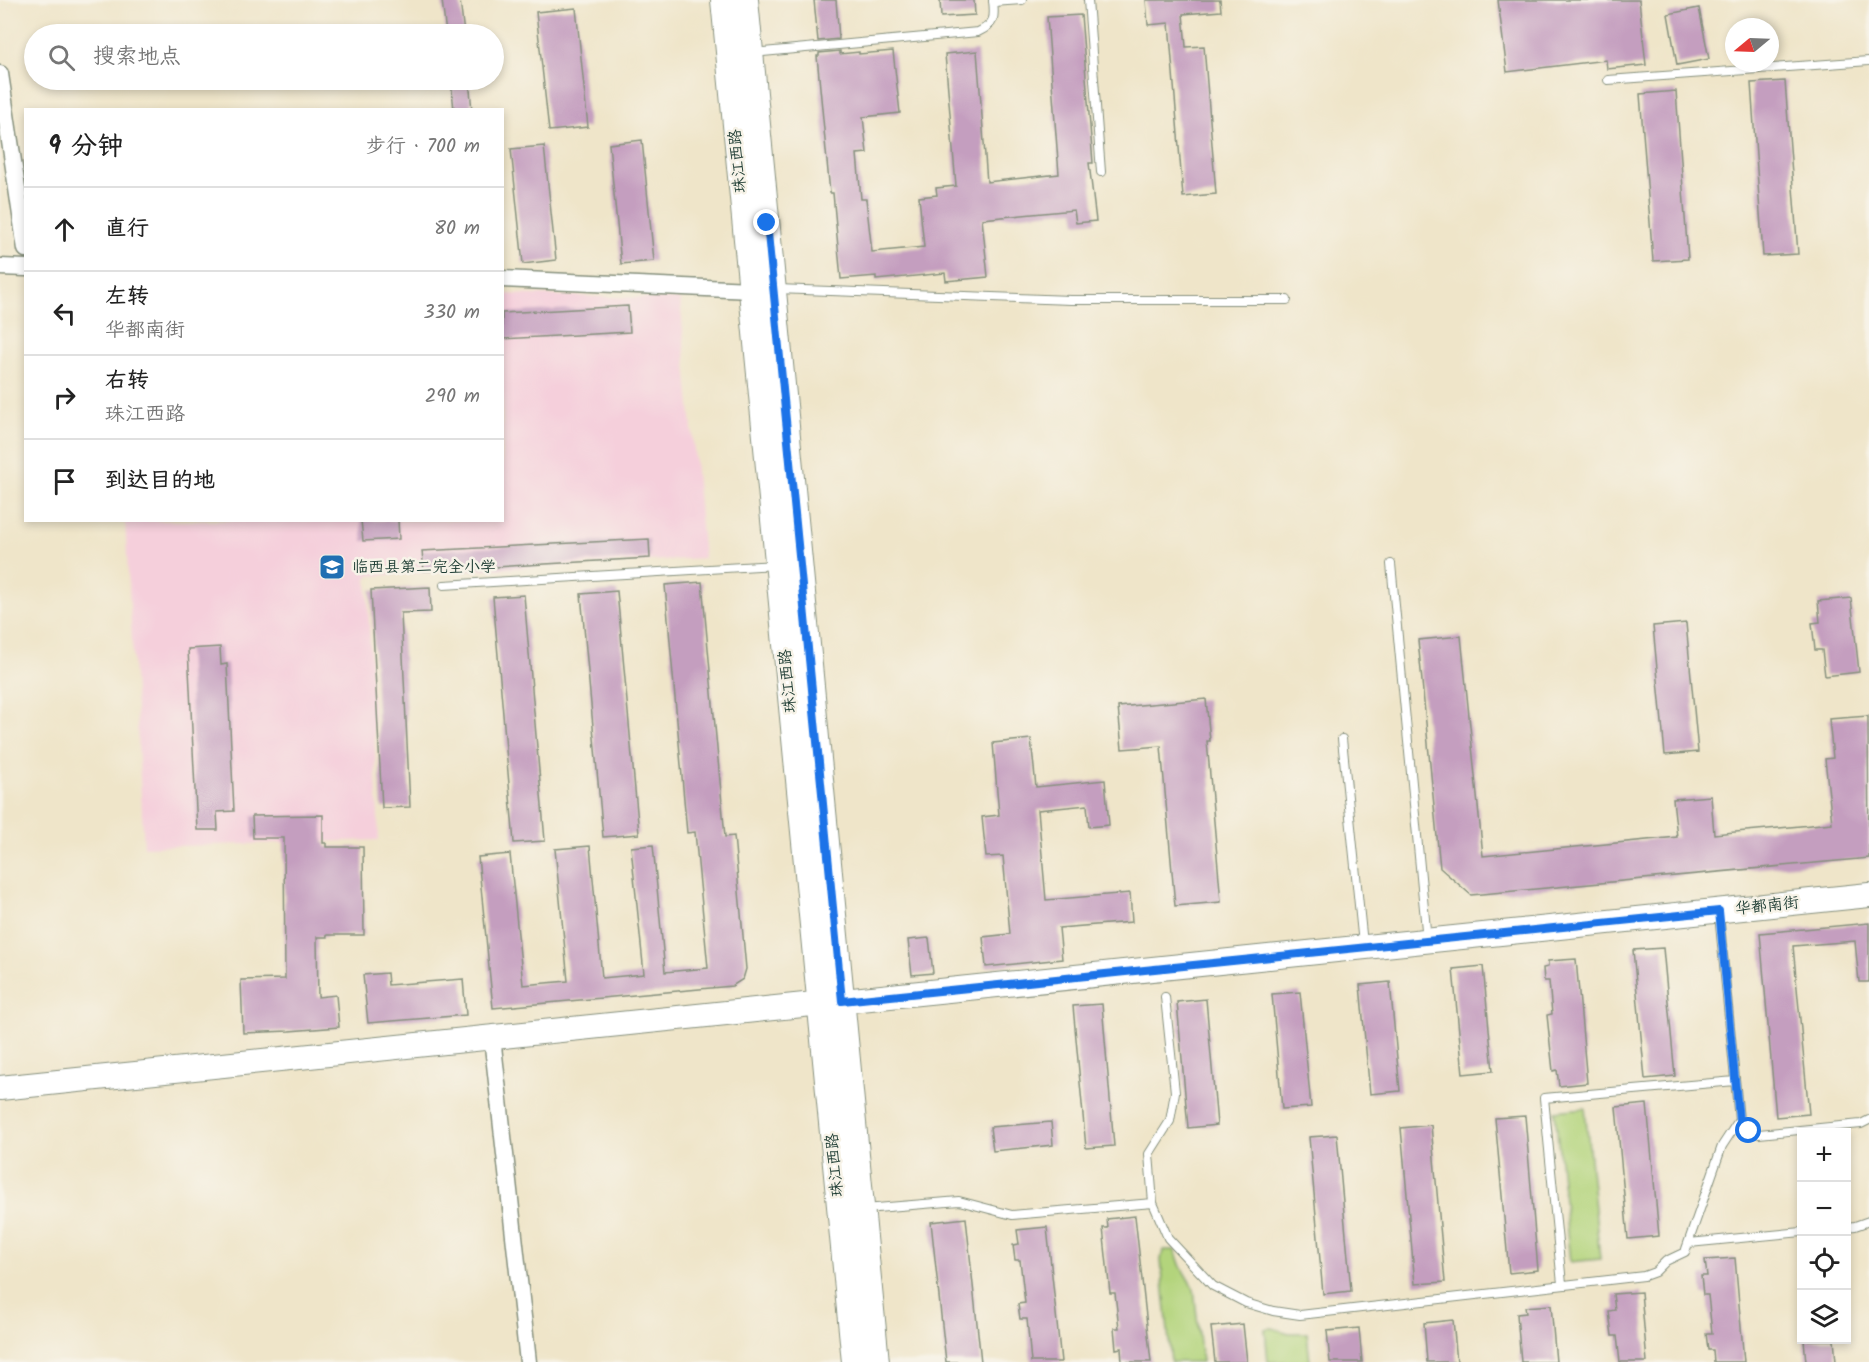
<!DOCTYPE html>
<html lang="zh">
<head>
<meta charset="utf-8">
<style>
  :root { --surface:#fff; --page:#f2f2f2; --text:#222; --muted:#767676; --line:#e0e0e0 }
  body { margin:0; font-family:Kalam,"LXGW WenKai TC",sans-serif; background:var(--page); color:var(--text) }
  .controls { position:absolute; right:18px; bottom:18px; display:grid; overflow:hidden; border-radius:0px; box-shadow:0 3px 9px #0003 }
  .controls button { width:54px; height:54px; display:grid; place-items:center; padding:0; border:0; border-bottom:2px solid var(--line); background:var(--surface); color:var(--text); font:30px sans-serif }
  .compass { position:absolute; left:1725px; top:18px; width:54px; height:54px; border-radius:50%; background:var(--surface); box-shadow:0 3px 9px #0003; rotate:251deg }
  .stop { position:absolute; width:18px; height:18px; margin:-14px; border:4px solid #1a73e8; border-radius:50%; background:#fff }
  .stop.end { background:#1a73e8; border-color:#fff; box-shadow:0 2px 6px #0008 }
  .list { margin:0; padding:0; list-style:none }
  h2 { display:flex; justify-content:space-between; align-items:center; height:78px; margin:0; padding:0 24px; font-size:26px }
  h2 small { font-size:20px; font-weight:400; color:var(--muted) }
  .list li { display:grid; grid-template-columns:39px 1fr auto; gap:18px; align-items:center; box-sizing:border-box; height:84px; padding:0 24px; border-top:2px solid var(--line) }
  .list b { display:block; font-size:22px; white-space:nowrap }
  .list p { margin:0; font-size:20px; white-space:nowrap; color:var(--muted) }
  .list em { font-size:20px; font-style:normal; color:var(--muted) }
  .icon { flex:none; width:33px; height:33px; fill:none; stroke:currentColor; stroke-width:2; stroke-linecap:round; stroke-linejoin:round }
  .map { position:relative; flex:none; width:1869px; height:1362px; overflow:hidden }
  .search { position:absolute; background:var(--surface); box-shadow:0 3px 9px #0003; left:24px; top:24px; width:480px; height:66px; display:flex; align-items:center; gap:15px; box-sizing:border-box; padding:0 21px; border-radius:33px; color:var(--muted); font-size:22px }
  .panel { position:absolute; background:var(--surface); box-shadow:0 3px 9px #0003; left:24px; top:108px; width:480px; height:414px; border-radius:0px }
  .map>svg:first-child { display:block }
  .built { fill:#f5cfdb }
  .green { fill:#b3d47c; stroke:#698858; stroke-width:1.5 }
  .building { fill:#c49ebf }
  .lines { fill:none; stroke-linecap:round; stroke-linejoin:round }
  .lane-casing { stroke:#87917e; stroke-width:10 }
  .street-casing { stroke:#87917e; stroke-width:19 }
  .secondary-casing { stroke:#87917e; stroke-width:26 }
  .lane { stroke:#fff; stroke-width:8 }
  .street { stroke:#fff; stroke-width:16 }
  .secondary { stroke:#fff; stroke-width:24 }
  .route { stroke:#1a73e8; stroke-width:8 }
  .labels { text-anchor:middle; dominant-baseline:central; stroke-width:5; stroke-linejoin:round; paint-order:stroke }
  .street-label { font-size:16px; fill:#1f3d34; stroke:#f7f3e8 }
  .poi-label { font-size:16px; fill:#1f3d34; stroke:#f7f3e8; text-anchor:start }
</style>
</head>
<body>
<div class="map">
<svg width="1869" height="1362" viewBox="0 0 1869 1362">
  <rect width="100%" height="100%" fill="#f7f3e8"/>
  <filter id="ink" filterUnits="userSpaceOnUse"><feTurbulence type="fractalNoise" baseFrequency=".0167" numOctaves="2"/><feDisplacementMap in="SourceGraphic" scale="12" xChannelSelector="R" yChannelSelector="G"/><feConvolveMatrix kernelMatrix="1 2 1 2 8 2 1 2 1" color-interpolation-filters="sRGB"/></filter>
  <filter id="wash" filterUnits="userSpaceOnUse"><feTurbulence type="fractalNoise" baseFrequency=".008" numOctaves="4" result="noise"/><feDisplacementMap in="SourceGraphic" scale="24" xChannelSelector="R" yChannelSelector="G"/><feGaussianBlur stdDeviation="1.35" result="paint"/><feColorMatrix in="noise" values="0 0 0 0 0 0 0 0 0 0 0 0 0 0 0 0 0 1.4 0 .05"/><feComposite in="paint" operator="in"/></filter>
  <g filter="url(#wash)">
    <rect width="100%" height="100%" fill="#efe5c9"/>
    <path class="built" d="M 503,294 L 680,299 L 704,558 L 367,576 L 379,840 L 144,847 L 125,521 L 502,520 Z"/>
    <path class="green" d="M 1585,1108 L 1600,1259 L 1570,1262 L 1555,1111 Z
      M 1163,1250 L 1175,1250 L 1181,1267 L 1194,1289 L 1202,1362 L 1171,1362 L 1161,1260 Z
      M 1272,1328 L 1289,1333 L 1307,1333 L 1310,1362 L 1268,1362 L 1265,1329 Z"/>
    <g id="blocks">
      <path class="building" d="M 442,0 L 460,0 L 464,34 L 446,34 Z
        M 814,0 L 836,0 L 839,39 L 818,41 Z
        M 940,0 L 974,0 L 975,15 L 941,17 Z
        M 1146,0 L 1220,0 L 1221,11 L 1183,14 L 1186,47 L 1204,46 L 1216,194 L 1183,197 L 1169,23 L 1148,25 Z
        M 1498,0 L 1639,0 L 1646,65 L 1607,69 L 1606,60 L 1507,72 Z
        M 576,8 L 588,127 L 549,131 L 536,12 Z
        M 1699,8 L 1709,59 L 1677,65 L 1668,14 Z
        M 1081,15 L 1093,163 L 1089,163 L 1096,221 L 1076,223 L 1074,210 L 982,219 L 988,277 L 946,281 L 945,273 L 876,280 L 876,276 L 841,279 L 833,193 L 830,193 L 817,56 L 819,56 L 819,53 L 840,51 L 840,54 L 859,52 L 859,54 L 893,51 L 900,113 L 863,117 L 867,153 L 857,154 L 861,199 L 866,199 L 872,252 L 924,247 L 919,197 L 937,195 L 936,188 L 956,186 L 945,54 L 977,51 L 987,182 L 1059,174 L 1047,17 Z
        M 451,80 L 469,80 L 472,110 L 454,110 Z
        M 1785,81 L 1798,254 L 1763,256 L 1751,83 Z
        M 1676,91 L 1688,259 L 1653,261 L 1640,94 Z
        M 642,140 L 654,261 L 621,264 L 609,144 Z
        M 544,146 L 556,260 L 523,264 L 511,149 Z
        M 628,306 L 630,332 L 502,339 L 502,313 Z
        M 361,520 L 398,520 L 399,539 L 363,541 Z
        M 649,539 L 650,558 L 424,571 L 422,551 Z
        M 702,582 L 725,837 L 734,836 L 746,969 L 743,979 L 732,986 L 493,1008 L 478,857 L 510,854 L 523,985 L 568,981 L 555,849 L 590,846 L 602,978 L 644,974 L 631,847 L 653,845 L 665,972 L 708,968 L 695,832 L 687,833 L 665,585 Z
        M 430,587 L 431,612 L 401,613 L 410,807 L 382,808 L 371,590 Z
        M 617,591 L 639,834 L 603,837 L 581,594 Z
        M 524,595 L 545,841 L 514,843 L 493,597 Z
        M 1851,598 L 1859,672 L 1825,676 L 1822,650 L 1815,650 L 1812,623 L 1820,622 L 1818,601 Z
        M 1686,623 L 1698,752 L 1665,755 L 1653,626 Z
        M 1461,636 L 1483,856 L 1677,837 L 1673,799 L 1711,796 L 1714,834 L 1832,823 L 1825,759 L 1833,758 L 1829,719 L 1868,716 L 1869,858 L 1471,895 L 1440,868 L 1418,640 Z
        M 220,647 L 221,665 L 227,664 L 234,811 L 217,812 L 218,830 L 197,830 L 188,649 Z
        M 1206,699 L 1210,741 L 1207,741 L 1221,902 L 1175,906 L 1161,746 L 1122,749 L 1118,707 Z
        M 1031,739 L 1036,787 L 1105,780 L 1109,825 L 1089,827 L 1087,805 L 1038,810 L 1046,900 L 1130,893 L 1132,922 L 1059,928 L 1062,959 L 986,967 L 983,937 L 1010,934 L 1003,856 L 986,857 L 982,817 L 999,815 L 993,743 Z
        M 323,815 L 323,843 L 326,843 L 326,847 L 363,847 L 364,935 L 327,935 L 327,937 L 317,937 L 318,997 L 336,995 L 339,1027 L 289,1031 L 243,1033 L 241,980 L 285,979 L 284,838 L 253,838 L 252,816 Z
        M 1869,923 L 1869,982 L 1859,982 L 1855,941 L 1793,946 L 1809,1114 L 1776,1117 L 1760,933 Z
        M 929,938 L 933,973 L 912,975 L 908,940 Z
        M 1663,948 L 1675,1076 L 1645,1079 L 1633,950 Z
        M 1576,959 L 1587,1083 L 1559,1086 L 1557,1070 L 1553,1071 L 1549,1034 L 1547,1015 L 1552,1014 L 1549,981 L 1544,981 L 1543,968 L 1548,967 L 1548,961 Z
        M 1483,966 L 1493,1071 L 1463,1074 L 1453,969 Z
        M 387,973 L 388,985 L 463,979 L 466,1015 L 368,1023 L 363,975 Z
        M 1390,982 L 1400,1091 L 1370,1094 L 1360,985 Z
        M 1300,992 L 1311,1107 L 1282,1109 L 1272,994 Z
        M 1206,999 L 1217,1125 L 1188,1128 L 1177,1002 Z
        M 1102,1004 L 1114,1146 L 1086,1148 L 1073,1006 Z
        M 1647,1104 L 1659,1236 L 1628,1239 L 1616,1107 Z
        M 1525,1116 L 1538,1270 L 1509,1273 L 1495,1118 Z
        M 1051,1122 L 1053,1145 L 993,1151 L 990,1127 Z
        M 1431,1125 L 1445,1282 L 1415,1284 L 1401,1128 Z
        M 1337,1135 L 1351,1291 L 1323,1294 L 1309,1137 Z
        M 1135,1216 L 1151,1362 L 1122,1362 L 1121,1348 L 1116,1349 L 1114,1328 L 1119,1328 L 1115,1293 L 1110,1293 L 1103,1228 L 1108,1228 L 1107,1219 Z
        M 966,1218 L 981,1362 L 946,1362 L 931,1222 Z
        M 1047,1227 L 1061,1362 L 1031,1362 L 1027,1319 L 1020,1319 L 1018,1304 L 1025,1303 L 1020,1260 L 1015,1260 L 1013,1245 L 1019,1244 L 1017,1230 Z
        M 1735,1258 L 1744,1362 L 1714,1362 L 1713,1350 L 1708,1350 L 1706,1333 L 1712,1333 L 1708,1295 L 1703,1295 L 1701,1276 L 1707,1276 L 1705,1260 Z
        M 1641,1292 L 1647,1362 L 1620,1362 L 1617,1336 L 1612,1336 L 1609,1311 L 1615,1310 L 1613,1294 Z
        M 1551,1305 L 1556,1362 L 1521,1362 L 1517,1314 L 1526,1313 L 1525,1307 Z
        M 1453,1320 L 1457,1362 L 1427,1362 L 1424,1323 Z
        M 1243,1324 L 1247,1362 L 1215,1362 L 1211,1327 Z
        M 1359,1328 L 1362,1362 L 1330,1362 L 1327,1331 Z
        M 1804,1340 L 1834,1340 L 1836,1362 L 1806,1362 Z"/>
    </g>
  </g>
  <g filter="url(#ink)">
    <use href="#blocks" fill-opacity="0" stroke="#87917e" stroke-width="1.5"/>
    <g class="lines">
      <g class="lane-casing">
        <path id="lane" d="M 1088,0 L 1101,172
          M 993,2 L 1022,0
          M 752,53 L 978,32 C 995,24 995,18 993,0
          M 1608,80 L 1869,61
          M 777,289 L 1071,300 L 1287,300
          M 1391,564 L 1427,940
          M 444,585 L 776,565
          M 1342,739 L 1363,944
          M 1165,997 L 1175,1092 L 1170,1121 L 1149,1154 L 1153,1203 L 1168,1238 L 1213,1286 L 1246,1303 L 1273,1311 L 1300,1315 L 1644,1276 L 1655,1272 L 1666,1261 L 1685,1252 L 1722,1146 L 1739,1120 L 1719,914
          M 1739,1120 L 1749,1131 L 1759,1134 L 1861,1124 L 1869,1120
          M 865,1209 L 959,1201 L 1012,1215 L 1153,1203
          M 1846,1227 L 1855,1226 L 1869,1221
          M 1689,1243 L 1802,1232
          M 1562,1284 L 1544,1098 L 1735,1081"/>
      </g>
      <g class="street-casing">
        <path id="street" d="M 0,74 L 26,249
          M 0,267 L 26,268
          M 502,279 L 751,290
          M 492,1037 L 528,1362"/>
      </g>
      <g class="secondary-casing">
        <path id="secondary" d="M 723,0 L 854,1362
          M 746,0 L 877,1362
          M 0,1088 L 1869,895"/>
      </g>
      <use href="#lane" class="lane"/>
      <use href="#street" class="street"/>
      <use href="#secondary" class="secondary"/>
    </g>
  </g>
  <g class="lines" filter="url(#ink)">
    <path class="route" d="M 767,223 L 842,1001 L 1719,911 L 1739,1120 L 1749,1131"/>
  </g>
  <defs>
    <g id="school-square" transform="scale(1.35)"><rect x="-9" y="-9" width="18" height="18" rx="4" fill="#1f6fb2" stroke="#f7f3e8"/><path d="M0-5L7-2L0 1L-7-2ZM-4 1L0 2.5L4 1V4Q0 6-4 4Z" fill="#fff"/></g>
  </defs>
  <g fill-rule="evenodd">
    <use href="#school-square" x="332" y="567"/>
  </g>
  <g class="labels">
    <g class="street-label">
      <text transform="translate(738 161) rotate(-95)">珠江西路</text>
      <text transform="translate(788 681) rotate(-95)">珠江西路</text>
      <text transform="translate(1767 906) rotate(-6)">华都南街</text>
      <text transform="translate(835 1165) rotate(-95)">珠江西路</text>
    </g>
    <g class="poi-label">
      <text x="352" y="567">临西县第二完全小学</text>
    </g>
  </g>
</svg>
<div class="controls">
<button>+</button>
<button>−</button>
<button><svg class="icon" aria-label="locate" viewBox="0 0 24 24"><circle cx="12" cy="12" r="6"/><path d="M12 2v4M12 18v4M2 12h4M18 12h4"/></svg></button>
<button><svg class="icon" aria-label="layers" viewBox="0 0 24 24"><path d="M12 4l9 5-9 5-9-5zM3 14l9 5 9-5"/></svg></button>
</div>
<svg class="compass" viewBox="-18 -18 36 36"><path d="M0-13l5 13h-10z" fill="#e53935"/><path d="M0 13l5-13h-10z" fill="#767676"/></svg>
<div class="stop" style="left:1749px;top:1131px"></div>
<div class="stop end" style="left:767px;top:223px"></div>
<div class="search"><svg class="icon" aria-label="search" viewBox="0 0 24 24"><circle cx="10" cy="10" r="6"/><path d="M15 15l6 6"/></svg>搜索地点</div>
<section class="panel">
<h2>9 分钟<small>步行 · 700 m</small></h2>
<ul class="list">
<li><svg class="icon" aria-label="ahead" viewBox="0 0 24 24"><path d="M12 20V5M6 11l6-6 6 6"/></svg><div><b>直行</b></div><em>80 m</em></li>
<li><svg class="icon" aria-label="left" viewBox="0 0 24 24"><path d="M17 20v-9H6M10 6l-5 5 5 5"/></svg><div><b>左转</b><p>华都南街</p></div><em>330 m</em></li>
<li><svg class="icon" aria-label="right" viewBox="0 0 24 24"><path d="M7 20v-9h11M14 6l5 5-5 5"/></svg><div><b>右转</b><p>珠江西路</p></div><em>290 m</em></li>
<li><svg class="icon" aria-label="arrive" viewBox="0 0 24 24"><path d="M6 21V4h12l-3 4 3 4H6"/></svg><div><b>到达目的地</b></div></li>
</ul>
</section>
</div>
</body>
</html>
